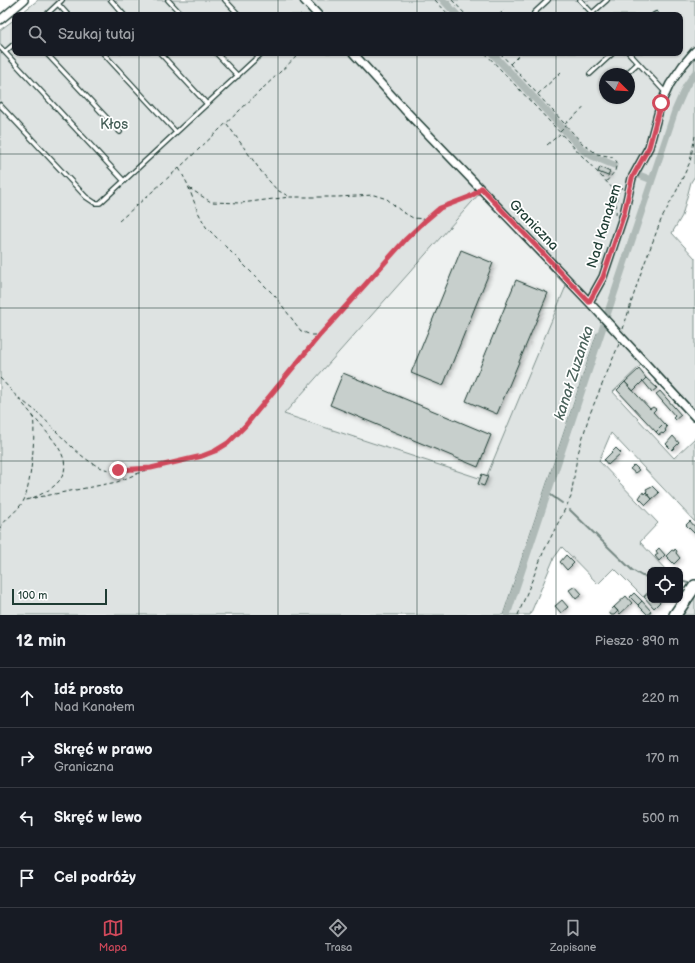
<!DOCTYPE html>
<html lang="pl">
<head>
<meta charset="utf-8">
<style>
  :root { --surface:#171b24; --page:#242831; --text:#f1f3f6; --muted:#9ea1a6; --line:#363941; --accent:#d1495b }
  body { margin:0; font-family:"Balsamiq Sans",sans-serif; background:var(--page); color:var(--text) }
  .controls { position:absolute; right:12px; bottom:12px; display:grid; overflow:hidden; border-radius:8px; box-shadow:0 1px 3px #0004 }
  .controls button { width:36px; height:36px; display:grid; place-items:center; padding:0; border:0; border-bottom:1px solid var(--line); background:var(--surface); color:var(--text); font:20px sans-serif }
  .compass { position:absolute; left:599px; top:68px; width:36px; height:36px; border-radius:50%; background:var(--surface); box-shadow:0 1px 3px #0004; rotate:114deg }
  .scale { position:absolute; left:12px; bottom:10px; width:95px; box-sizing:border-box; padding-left:4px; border:2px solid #1f3d34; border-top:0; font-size:11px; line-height:14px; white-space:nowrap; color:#1f3d34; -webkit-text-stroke:3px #fff; paint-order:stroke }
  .stop { position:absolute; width:12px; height:12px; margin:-9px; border:3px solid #d1495b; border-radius:50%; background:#fff }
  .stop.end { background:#d1495b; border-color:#fff; box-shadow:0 1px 4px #0008 }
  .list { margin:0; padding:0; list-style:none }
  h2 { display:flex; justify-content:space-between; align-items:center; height:52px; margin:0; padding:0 16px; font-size:17px }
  h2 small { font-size:13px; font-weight:400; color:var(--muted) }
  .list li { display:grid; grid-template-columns:26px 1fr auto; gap:12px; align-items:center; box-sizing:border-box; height:60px; padding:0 16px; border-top:1px solid var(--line) }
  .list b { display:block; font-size:15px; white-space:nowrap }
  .list p { margin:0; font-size:13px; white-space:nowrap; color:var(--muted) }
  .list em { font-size:13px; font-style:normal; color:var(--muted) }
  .icon { flex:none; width:22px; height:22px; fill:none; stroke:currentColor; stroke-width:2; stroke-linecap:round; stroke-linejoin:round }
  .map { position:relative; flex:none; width:695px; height:615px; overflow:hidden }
  .search { position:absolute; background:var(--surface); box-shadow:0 1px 3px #0004; left:12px; right:12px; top:12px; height:44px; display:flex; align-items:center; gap:10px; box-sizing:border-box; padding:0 14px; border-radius:8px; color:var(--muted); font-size:15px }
  .sheet { height:292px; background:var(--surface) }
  nav { display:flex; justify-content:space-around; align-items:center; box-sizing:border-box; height:56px; border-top:1px solid var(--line); background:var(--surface); font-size:11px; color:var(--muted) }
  nav a { display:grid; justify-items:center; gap:2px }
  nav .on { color:var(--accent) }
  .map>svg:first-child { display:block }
  .built { fill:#eef1f0 }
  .green { fill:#dee3e2; stroke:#7e908b; fill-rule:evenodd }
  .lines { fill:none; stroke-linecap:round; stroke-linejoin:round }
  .stream { stroke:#758883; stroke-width:2 }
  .canal { stroke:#afbab7; stroke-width:7 }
  .building { fill:#c7cfcc; stroke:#1f3d34; filter:url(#shadow) }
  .lane-casing { stroke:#1f3d34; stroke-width:6 }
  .street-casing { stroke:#1f3d34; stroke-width:10 }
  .primary-casing { stroke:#1f3d34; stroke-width:14 }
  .path { stroke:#1f3d34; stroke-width:1; stroke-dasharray:4 3; stroke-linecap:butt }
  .lane { stroke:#fff; stroke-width:3.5 }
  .street { stroke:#fff; stroke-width:7 }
  .primary { stroke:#fff; stroke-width:11 }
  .route { stroke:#d1495b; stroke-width:5 }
  .grid { fill:none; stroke:#1f3d34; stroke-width:1; stroke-opacity:0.55 }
  .labels { text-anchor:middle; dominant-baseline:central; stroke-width:3.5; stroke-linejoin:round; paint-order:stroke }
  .park-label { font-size:14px; fill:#455e57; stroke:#fff }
  .street-label { font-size:14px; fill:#1f3d34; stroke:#fff }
  .water-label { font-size:15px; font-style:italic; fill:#4a625b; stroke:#fff }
</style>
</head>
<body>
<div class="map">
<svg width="695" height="615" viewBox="0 0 695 615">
  <defs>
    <filter id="shadow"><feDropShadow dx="2" dy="2" stdDeviation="2" flood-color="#0004"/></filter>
  </defs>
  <rect width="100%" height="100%" fill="#fff"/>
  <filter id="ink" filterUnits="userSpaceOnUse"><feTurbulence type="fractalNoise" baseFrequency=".025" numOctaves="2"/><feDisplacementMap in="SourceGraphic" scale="8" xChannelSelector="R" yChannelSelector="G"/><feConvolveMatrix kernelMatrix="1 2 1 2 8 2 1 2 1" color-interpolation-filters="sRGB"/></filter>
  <g filter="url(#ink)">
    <path class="built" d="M 480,193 L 566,285 L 485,481 L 284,414 Z"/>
    <path class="green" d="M 38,0 L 695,0 L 695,176 L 691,182 L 682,216 L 672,233 L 695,258 L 695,408 L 692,411 L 625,337 L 622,344 L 641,365 L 613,392 L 674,458 L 695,438 L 695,522 L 611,433 L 599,461 L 658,523 L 640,542 L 666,570 L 650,570 L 650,590 L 643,597 L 614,568 L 598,584 L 562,547 L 554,558 L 530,615 L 509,615 L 601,337 L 597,333 L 503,615 L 0,615 L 0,30 L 15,19 L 15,53 L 680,53 L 680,15 L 19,15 ZM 605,74 L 629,74 L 629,98 L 605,98 ZM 480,193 L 566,286 L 485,480 L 284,414 Z
      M 695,597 L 695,615 L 683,615 Z"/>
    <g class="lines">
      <path class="stream" d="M 548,493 L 562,503
        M 570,510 L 632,570 L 642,576 L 650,577
        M 680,581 L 688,583"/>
      <path class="canal" d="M 443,0 L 457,15
        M 492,53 L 583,150 L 592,156 L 614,165
        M 639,175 L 652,180
        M 507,615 L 675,111 L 686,86 L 695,73"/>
    </g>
    <path class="building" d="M 600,167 L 610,172 L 608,176 L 598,172 Z
      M 461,250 L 493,263 L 443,386 L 411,373 Z
      M 516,280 L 548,293 L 497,414 L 466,401 Z
      M 639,369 L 646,378 L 633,391 L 625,382 Z
      M 343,373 L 491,435 L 478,467 L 330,405 Z
      M 646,378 L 657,388 L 652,392 L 643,381 Z
      M 625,382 L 650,409 L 653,407 L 656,409 L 653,412 L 664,424 L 656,432 L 617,390 Z
      M 660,391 L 681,415 L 675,420 L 673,418 L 675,416 L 656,394 Z
      M 664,424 L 667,427 L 665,430 L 666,431 L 663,434 L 662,433 L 659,435 L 656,432 Z
      M 673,436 L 679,443 L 672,450 L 666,444 Z
      M 616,448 L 621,453 L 608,465 L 604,460 Z
      M 634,465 L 639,470 L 635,473 L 630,469 Z
      M 482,474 L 488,476 L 484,486 L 478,484 Z
      M 652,486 L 659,493 L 652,499 L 646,492 L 647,491 L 646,489 Z
      M 643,492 L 644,494 L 646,492 L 652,499 L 646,505 L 639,498 Z
      M 690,521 L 695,527 L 695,534 L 686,525 Z
      M 659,548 L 665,555 L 659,561 L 655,556 L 658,554 L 656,551 Z
      M 675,549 L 677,551 L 676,553 L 680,558 L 674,564 L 666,556 L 672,550 L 674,551 Z
      M 566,555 L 574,563 L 567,570 L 560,562 Z
      M 575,586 L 582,594 L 576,599 L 569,590 Z
      M 650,592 L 650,600 L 662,600 L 654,608 L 644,597 Z
      M 634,593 L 642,601 L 638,605 L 630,597 Z
      M 626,596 L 632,603 L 620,614 L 614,607 Z
      M 562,600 L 568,607 L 561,613 L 555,606 Z
      M 642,601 L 651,611 L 648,615 L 638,605 Z
      M 614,607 L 618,611 L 614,615 L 611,615 L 609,612 Z"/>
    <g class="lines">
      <g class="lane-casing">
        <path id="lane" d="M 111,0 L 124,15
          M 168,0 L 182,15
          M 225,0 L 239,15
          M 580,0 L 593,14
          M 58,4 L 68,15
          M 534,13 L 548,0
          M 46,15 L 62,0
          M 590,15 L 607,0
          M 654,15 L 656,14
          M 0,47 L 124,181
          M 5,52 L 15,43
          M 46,53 L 120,132
          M 103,53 L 176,132
          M 160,53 L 207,104
          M 216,53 L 238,76
          M 629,53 L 665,92
          M 590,74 L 613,53
          M 626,74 L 638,63
          M 0,105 L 86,197 L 95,203 L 100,203 L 262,53"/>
      </g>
      <g class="street-casing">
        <path id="street" d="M 304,0 L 318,15
          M 0,20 L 24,0
          M 353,53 L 404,109 L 589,302 L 695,417
          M 589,302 L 603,277 L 624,214 L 632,178 L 649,147 L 661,103 L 670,84 L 683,65 L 695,51"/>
      </g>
      <g class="primary-casing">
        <path id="primary" d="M 675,615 L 695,586"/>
      </g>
      <path class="path" d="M 435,0 L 449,15
        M 452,0 L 466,15
        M 499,15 L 505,9
        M 485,53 L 617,193
        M 500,53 L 583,144 L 597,154 L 613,157 L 617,162 L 615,171 L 606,182
        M 510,64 L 521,53
        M 538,94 L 561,72
        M 227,124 L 263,174 L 277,190 L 290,197
        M 565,124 L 586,106
        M 560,132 L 566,126
        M 547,145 L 560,134
        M 179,168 L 187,183 L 198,212 L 206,227 L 275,296 L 301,331 L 311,335 L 319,335
        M 189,188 L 211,202 L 241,203 L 290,197 L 338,197 L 374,195 L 387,199 L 401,211 L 413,218 L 425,219
        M 616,215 L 617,193 L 623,187
        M 119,221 L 179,168 L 299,54
        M 623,329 L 639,278 L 661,220 L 677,190 L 690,162 L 695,136
        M 0,378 C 13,392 26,407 38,422 C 47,433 60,445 64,460 C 70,483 41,496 23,501
        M 19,398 C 25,403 32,408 38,413 C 57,430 83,465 109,470 C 122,472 136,470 149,469
        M 34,498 L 117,482 L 151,468 L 202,457 L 215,451 L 228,443 L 245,426 L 320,335 L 406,239 L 426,219 L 440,208 L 475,194
        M 0,528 C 6,518 19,510 24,500 C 31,485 36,432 33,416
        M 518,615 L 543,553 L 571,497 L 577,457 L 589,416 L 619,344"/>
      <use href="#lane" class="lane"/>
      <use href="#street" class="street"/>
      <use href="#primary" class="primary"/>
    </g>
  </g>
  <g class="lines" filter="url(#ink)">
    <path class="route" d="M 118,470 L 151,468 L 202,456 L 215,451 L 228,443 L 245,426 L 320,335 L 406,239 L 426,220 L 440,208 L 469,197 L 476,193 L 481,188 L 589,302 L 603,277 L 624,214 L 632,178 L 649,147 L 661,103"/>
  </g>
  <path class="grid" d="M 139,0 L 139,15M 278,0 L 278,15M 417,0 L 417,15M 556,0 L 556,15M 139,53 L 139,615M 278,53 L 278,615M 417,53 L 417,615M 556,53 L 556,615M 0,154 L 695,154M 0,308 L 695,308M 0,461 L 695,461"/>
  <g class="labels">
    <g class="park-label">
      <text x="114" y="124">Kłos</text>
    </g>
    <g class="street-label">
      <text transform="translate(534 225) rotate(46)">Graniczna</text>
      <text transform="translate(604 226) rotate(-73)">Nad Kanałem</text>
    </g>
    <g class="water-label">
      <text transform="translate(574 373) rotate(-72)">kanał Zuzanka</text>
    </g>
  </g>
</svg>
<div class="controls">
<button><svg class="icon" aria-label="locate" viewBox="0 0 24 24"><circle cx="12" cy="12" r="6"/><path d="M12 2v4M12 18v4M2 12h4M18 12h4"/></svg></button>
</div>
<svg class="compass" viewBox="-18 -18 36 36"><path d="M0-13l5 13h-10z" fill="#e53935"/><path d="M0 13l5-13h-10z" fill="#9ea1a6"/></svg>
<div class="scale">100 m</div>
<div class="stop" style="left:661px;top:103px"></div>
<div class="stop end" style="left:118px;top:470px"></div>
<div class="search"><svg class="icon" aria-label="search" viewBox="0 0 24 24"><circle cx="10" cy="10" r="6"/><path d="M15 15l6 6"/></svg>Szukaj tutaj</div>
</div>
<section class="sheet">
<h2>12 min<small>Pieszo · 890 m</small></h2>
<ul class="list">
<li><svg class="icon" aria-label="ahead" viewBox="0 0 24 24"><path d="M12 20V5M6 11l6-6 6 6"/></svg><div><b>Idź prosto</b><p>Nad Kanałem</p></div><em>220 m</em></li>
<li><svg class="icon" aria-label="right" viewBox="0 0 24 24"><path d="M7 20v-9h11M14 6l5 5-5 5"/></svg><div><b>Skręć w prawo</b><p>Graniczna</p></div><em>170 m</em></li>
<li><svg class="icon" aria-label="left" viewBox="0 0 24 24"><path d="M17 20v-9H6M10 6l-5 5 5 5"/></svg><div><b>Skręć w lewo</b></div><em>500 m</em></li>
<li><svg class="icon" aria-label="arrive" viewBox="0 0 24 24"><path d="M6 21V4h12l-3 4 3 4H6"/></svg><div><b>Cel podróży</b></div></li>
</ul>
</section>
<nav>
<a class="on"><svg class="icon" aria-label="map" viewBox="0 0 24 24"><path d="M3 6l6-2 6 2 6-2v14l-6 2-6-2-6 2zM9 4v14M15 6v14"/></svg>Mapa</a>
<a><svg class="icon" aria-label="directions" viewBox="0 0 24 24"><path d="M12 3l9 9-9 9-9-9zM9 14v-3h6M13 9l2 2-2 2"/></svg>Trasa</a>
<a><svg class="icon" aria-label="saved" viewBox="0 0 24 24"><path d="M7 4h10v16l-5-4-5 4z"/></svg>Zapisane</a>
</nav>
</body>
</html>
